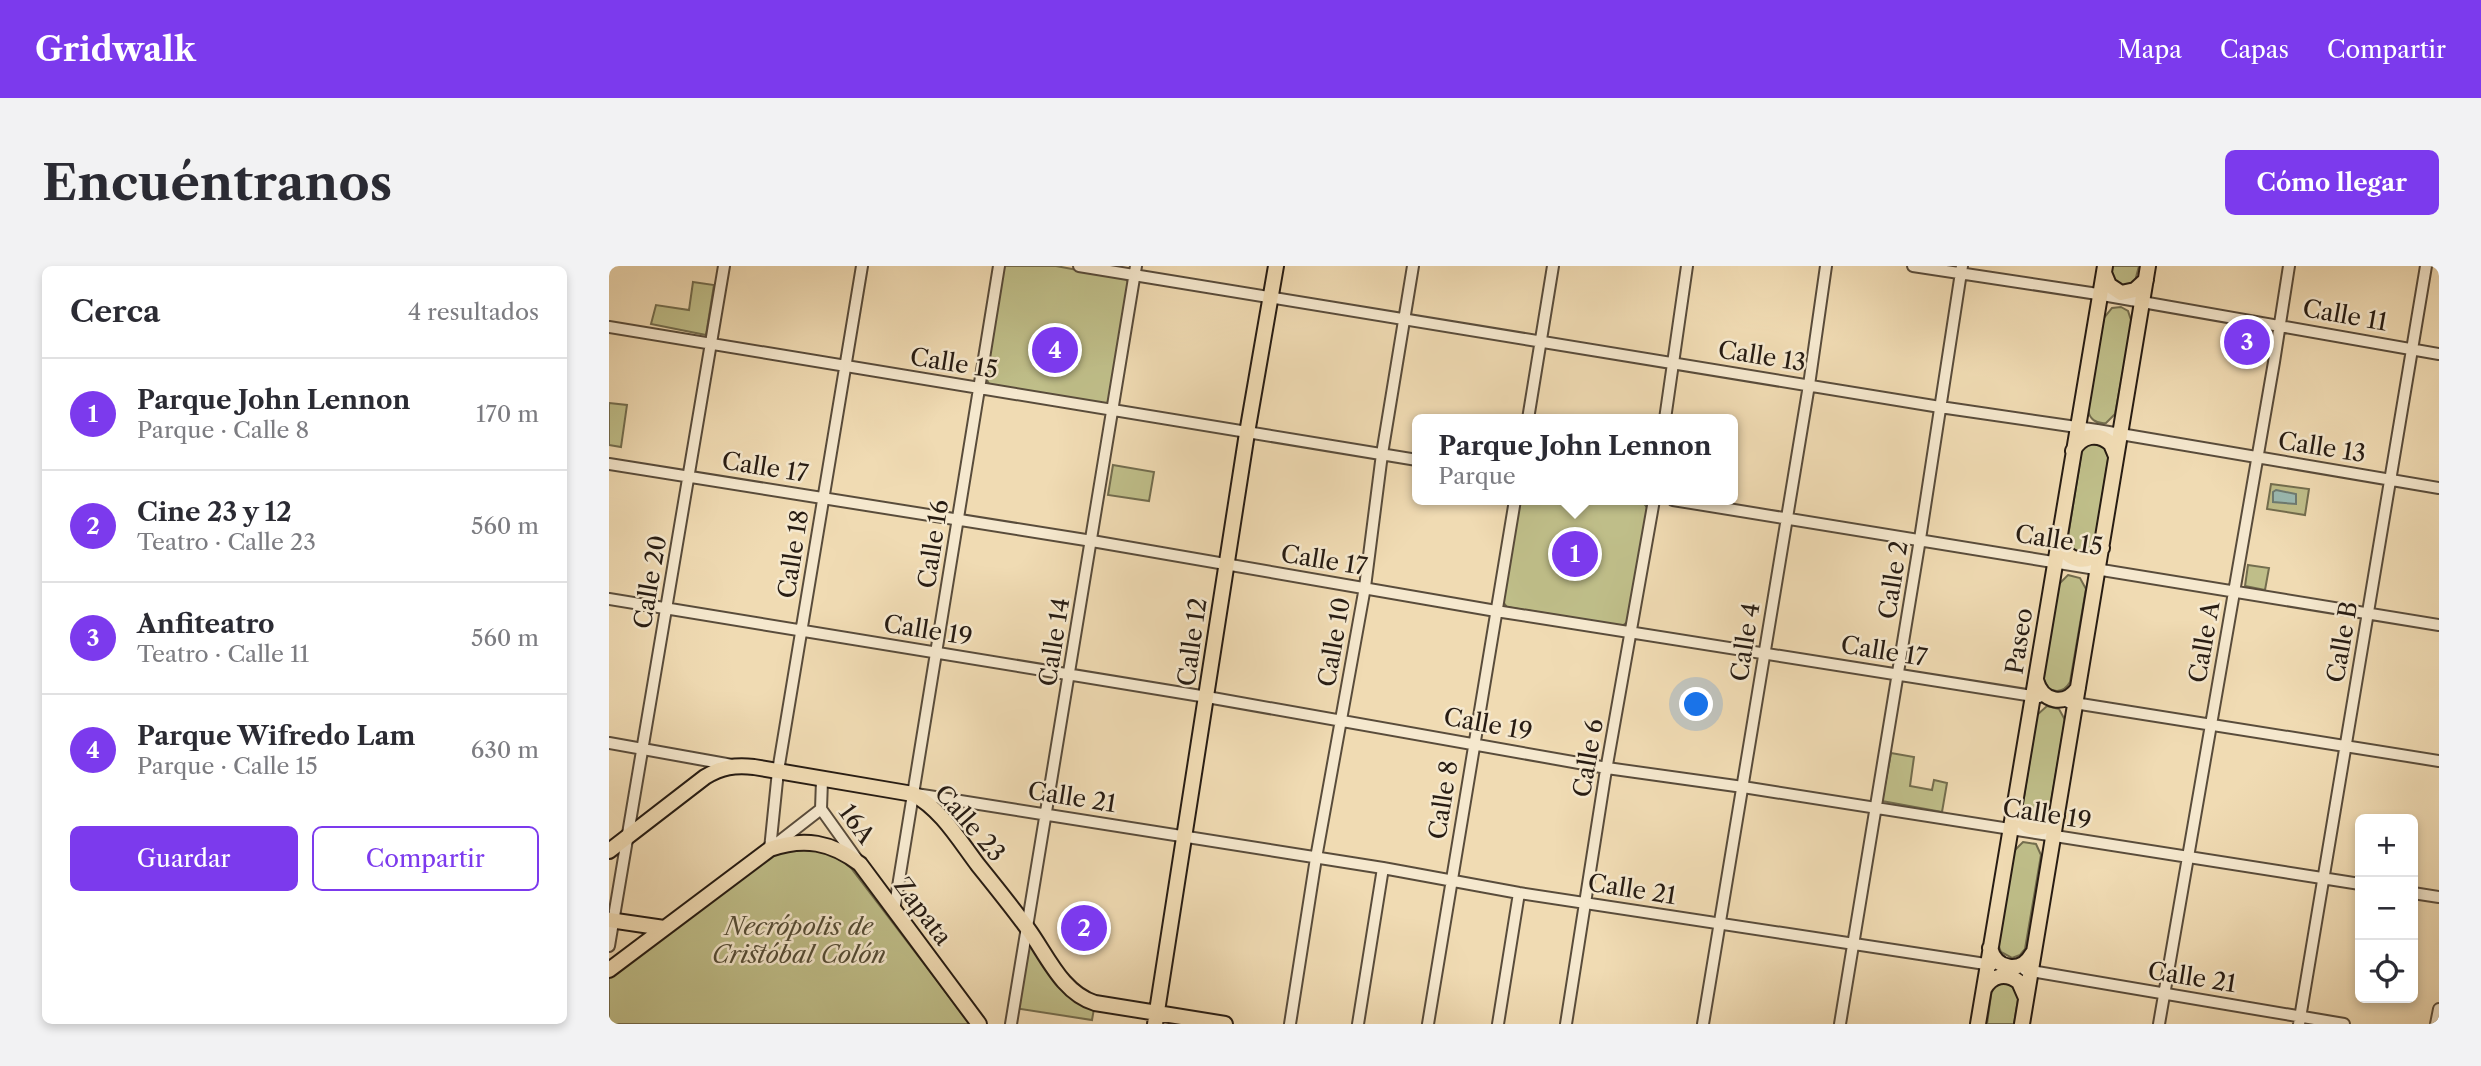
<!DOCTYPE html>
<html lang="es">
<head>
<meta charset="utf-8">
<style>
  :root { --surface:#fff; --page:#f2f2f3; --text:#2b2b33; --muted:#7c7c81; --line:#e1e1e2; --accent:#7c3aed }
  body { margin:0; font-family:"Libre Caslon Text",serif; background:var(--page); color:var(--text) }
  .controls { position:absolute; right:21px; bottom:21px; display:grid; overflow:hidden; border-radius:10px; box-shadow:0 4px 10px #0003 }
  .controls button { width:63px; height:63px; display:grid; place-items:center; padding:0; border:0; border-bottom:2px solid var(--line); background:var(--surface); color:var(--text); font:35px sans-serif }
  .you { position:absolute; left:1088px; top:439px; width:24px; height:24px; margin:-18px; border:5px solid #fff; border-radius:50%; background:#1a73e8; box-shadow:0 0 0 10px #1a73e833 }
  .badge { display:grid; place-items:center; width:46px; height:46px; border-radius:50%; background:var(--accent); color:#fff; font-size:23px; font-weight:700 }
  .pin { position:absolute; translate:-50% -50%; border:4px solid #fff; box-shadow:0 2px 7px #0006 }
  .popup { position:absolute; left:803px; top:148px; width:326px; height:91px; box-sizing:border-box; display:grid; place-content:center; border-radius:10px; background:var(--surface); filter:drop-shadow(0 2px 5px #0005); font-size:23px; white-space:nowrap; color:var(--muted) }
  .popup b { font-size:26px; color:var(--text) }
  .popup::after { content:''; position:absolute; left:50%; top:100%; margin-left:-14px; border:14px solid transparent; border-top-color:var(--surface) }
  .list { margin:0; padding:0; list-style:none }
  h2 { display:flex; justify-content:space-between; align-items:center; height:91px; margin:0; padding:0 28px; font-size:30px }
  h2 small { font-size:23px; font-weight:400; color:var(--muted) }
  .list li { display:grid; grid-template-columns:46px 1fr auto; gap:21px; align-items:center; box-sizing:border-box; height:112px; padding:0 28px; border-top:2px solid var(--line) }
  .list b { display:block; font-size:26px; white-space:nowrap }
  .list p { margin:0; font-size:23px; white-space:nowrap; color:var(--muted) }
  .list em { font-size:23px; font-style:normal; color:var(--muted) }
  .actions { display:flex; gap:14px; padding:21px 28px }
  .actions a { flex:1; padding:16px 0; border:2px solid var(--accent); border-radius:10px; text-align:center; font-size:24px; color:var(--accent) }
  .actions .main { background:var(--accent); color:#fff }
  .icon { flex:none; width:38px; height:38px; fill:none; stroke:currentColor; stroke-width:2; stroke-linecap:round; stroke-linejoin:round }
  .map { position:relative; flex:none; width:1830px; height:758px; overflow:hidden; border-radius:10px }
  header { display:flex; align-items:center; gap:42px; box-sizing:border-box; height:98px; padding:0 35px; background:var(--accent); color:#fff }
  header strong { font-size:33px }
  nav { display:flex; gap:38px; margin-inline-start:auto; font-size:24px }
  .intro { display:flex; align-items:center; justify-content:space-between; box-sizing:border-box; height:168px; padding:0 42px }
  h1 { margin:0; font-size:49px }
  .button { padding:18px 32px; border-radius:10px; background:var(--accent); color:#fff; font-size:24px; font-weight:700 }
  main { display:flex; gap:42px; padding:0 42px }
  aside { flex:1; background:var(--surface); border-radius:10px; box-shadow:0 4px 10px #0003 }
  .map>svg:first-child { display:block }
  .green { fill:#bfbe89; stroke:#736d4e; stroke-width:2 }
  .water { fill:#9bbab2; stroke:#6d7b72; stroke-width:2 }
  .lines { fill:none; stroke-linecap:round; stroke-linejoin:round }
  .minor-casing { stroke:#594c3b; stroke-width:14 }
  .major-casing { stroke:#271c13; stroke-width:18 }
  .minor { stroke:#f5e8ce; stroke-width:10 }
  .major { stroke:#f0dbb3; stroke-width:14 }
  .labels { text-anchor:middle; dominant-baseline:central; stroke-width:5; stroke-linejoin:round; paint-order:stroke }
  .street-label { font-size:24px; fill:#271c13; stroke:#f5e8ce }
  .park-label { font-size:24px; font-style:italic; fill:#554d36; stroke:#f5e8ce }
</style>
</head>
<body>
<header>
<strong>Gridwalk</strong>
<nav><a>Mapa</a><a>Capas</a><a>Compartir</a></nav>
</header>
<div class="intro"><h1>Encuéntranos</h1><a class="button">Cómo llegar</a></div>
<main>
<aside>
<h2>Cerca<small>4 resultados</small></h2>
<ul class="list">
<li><span class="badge">1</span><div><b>Parque John Lennon</b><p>Parque · Calle 8</p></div><em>170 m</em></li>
<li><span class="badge">2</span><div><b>Cine 23 y 12</b><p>Teatro · Calle 23</p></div><em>560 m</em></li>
<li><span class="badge">3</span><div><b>Anfiteatro</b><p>Teatro · Calle 11</p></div><em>560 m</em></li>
<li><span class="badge">4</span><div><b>Parque Wifredo Lam</b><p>Parque · Calle 15</p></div><em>630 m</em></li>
</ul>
<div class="actions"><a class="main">Guardar</a><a>Compartir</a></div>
</aside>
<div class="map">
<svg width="1830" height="758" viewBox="0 0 1830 758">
  <rect width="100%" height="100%" fill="#f0dbb3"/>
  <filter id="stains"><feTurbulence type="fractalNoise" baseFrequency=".00286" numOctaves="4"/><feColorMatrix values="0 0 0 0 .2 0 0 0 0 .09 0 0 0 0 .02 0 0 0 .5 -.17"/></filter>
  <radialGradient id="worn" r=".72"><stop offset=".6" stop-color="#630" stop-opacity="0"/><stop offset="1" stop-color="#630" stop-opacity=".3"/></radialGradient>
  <path class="green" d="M 395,0 L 447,0 L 517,13 L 521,19 L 503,134 L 498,140 L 381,120 L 376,110 Z
    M 1501,0 L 1530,0 L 1526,15 L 1516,22 L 1502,15 Z
    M 84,16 L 105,19 L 97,69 L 42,58 L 47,39 L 80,44 Z
    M 1512,41 L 1519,45 L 1523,57 L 1506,148 L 1497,157 C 1487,158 1480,153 1479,143 L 1495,52 L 1503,42 Z
    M 0,137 L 18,139 L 12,181 L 0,179 Z
    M 1478,176 L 1495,177 L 1500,188 L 1485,281 L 1483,285 L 1467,290 L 1458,277 L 1473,183 Z
    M 504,199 L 545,206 L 540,235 L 499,229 Z
    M 1662,218 L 1700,223 L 1696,249 L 1658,243 Z
    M 909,234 L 1033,235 L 1040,244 L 1021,354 L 1013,360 L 898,341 L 891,332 Z
    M 1639,299 L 1660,302 L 1656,324 L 1636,320 Z
    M 1459,309 L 1471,312 L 1477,323 L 1461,416 C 1456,425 1449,427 1440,423 L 1434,412 L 1450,318 Z
    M 1438,440 L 1450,443 L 1456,454 L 1440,548 L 1431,556 L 1419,554 L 1413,543 L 1428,449 Z
    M 1282,487 L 1305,491 L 1301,520 L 1323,524 L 1325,514 L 1338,517 L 1333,546 L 1273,535 Z
    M 1414,576 L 1427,578 L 1432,589 L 1416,683 L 1411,689 L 1403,692 L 1392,686 L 1389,678 L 1405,585 Z
    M 182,582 C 208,583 221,584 242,602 L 361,758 L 0,758 L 0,710 L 162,590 Z
    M 418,662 L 444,700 L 486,737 L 483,754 L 405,742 Z
    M 1397,713 L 1410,727 L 1405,758 L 1378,758 L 1383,722 L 1385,718 Z"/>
  <path class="water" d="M 1667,224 L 1687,228 L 1687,238 L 1664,236 L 1664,226 Z"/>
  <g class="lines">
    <g class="minor-casing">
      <path id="minor" d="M 470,0 L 1331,141 L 1488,164 L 1830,222
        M 1304,0 L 1482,27 L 1830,88
        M 0,61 L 808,194
        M 919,153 L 944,0
        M 1056,153 L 1078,0
        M 0,198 L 483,275 L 887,345 L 1430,431
        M 1064,234 L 1830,359
        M 0,333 L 598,431 L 998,502 L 1134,521 L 1751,618
        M 1459,436 L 1830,495
        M 0,477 L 123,499
        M 213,514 L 212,543 L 247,592
        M 307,528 L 774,602 L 910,627 L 1383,699
        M 167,578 L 212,543
        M 161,583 L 169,505 L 253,0
        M 1804,627 L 1830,631
        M 285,645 L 390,0
        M 0,680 L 115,0
        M 1416,704 L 1735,758
        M 402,758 L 527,0
        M 681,758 L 707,592 L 756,321 L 773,188 L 804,0
        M 749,758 L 774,602
        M 819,758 L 906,234
        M 889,758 L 910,627
        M 957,758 L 996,510 L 1045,234
        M 1094,758 L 1200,119 L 1217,0
        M 1231,758 L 1311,273 L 1353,0
        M 1550,758 L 1665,96 L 1680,0
        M 1690,758 L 1817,0
        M 1827,758 L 1830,743"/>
    </g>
    <g class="major-casing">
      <path id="major" d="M 1495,7 L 1500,19 L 1512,27 L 1526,24 L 1537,14
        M 1464,185 C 1472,169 1489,166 1502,178 L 1507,190
        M 1451,274 C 1456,296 1480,301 1493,282
        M 1427,414 C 1433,436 1456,441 1469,422
        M 1406,542 C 1412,565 1435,569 1448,550
        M 0,585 L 96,511 C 113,501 125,499 145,501 L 304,528 C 332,543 350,574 369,599 C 386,620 403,641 419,663 C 438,689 453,727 486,737 L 616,758
        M 0,654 L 55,662
        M 1381,682 C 1387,704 1412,708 1423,688
        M 0,704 L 161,583 C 195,571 222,576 251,598 L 370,758
        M 1375,723 C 1383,709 1397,706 1410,716 L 1417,732
        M 546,758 L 638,167 L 667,0
        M 1369,758 L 1496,0
        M 1413,758 L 1539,0"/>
    </g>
    <use href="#minor" class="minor"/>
    <use href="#major" class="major"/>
  </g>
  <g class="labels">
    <g class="street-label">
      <text transform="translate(1736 49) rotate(10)">Calle 11</text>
      <text transform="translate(1153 90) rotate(9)">Calle 13</text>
      <text transform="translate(345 97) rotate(9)">Calle 15</text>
      <text transform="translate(1713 181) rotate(9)">Calle 13</text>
      <text transform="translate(156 201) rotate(9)">Calle 17</text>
      <text transform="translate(1450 274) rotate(9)">Calle 15</text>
      <text transform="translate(324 278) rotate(-81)">Calle 16</text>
      <text transform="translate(184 288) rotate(-81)">Calle 18</text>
      <text transform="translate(715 294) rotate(9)">Calle 17</text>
      <text transform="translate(1284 314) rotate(-81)">Calle 2</text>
      <text transform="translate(41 316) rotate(-80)">Calle 20</text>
      <text transform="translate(319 364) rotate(9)">Calle 19</text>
      <text transform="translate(1410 375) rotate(-81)">Paseo</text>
      <text transform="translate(445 376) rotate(-81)">Calle 14</text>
      <text transform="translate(583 376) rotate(-82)">Calle 12</text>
      <text transform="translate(725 376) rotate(-80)">Calle 10</text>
      <text transform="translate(1136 376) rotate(-81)">Calle 4</text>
      <text transform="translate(1595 376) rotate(-80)">Calle A</text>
      <text transform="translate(1733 376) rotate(-80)">Calle B</text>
      <text transform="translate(1275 385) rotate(9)">Calle 17</text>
      <text transform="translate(879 458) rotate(10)">Calle 19</text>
      <text transform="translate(979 492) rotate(-80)">Calle 6</text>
      <text transform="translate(463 531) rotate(9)">Calle 21</text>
      <text transform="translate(834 534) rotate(-81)">Calle 8</text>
      <text transform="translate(1438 548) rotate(9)">Calle 19</text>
      <text transform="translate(361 557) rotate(49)">Calle 23</text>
      <text transform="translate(248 558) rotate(54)">16A</text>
      <text transform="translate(1023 623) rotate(9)">Calle 21</text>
      <text transform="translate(314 645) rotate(53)">Zapata</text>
      <text transform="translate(1583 711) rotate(9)">Calle 21</text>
    </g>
    <g class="park-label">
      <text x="190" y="660">Necrópolis de<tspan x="190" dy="28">Cristóbal Colón</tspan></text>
    </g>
  </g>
  <rect width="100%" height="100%" filter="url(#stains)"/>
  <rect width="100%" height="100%" fill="url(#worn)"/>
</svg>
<div class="controls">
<button>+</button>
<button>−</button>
<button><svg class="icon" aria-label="locate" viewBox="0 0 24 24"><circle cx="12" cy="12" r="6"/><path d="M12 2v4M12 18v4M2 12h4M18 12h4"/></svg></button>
</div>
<div class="you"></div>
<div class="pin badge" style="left:966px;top:288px">1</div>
<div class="popup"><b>Parque John Lennon</b>Parque</div>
<div class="pin badge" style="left:475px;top:662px">2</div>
<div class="pin badge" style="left:1638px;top:76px">3</div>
<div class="pin badge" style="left:446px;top:84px">4</div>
</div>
</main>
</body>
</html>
